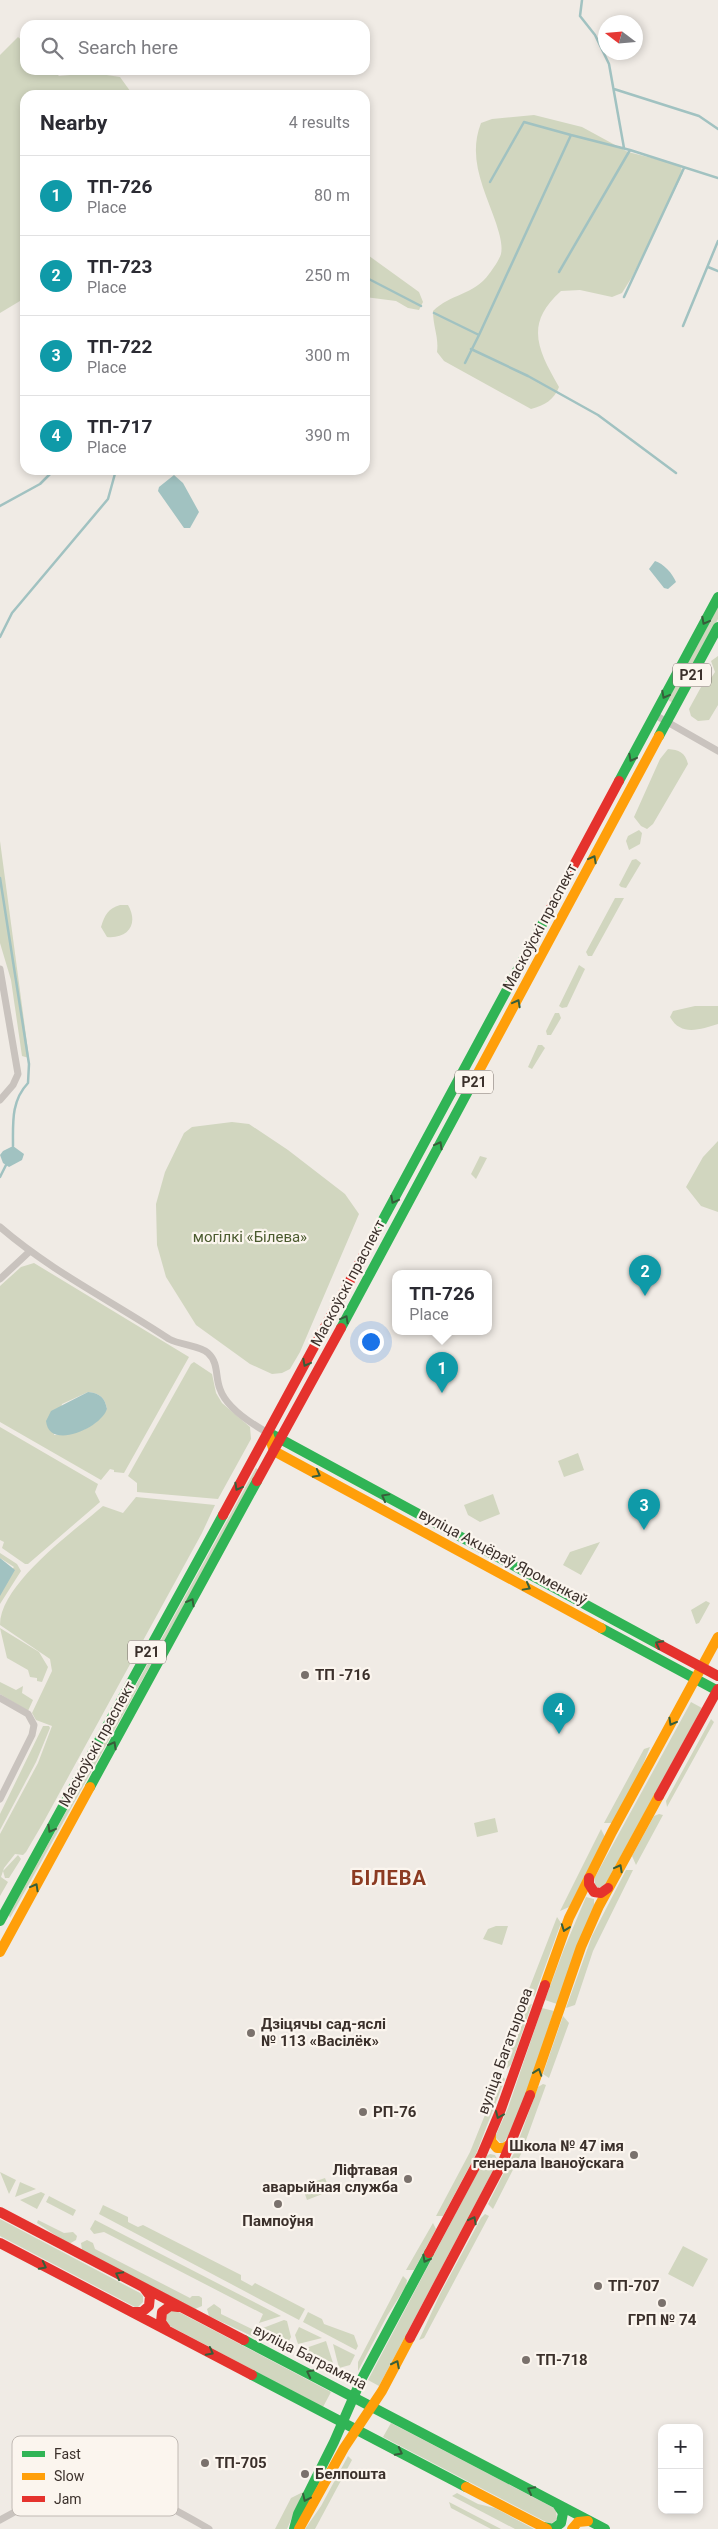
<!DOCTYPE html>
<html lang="en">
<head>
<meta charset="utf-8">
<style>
  :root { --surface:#fff; --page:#f2f2f3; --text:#2b2b33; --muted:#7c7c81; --line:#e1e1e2; --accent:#7a716c }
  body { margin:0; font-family:Roboto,sans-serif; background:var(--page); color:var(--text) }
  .controls { position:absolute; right:15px; bottom:15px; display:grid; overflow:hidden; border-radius:10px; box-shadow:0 2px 8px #0003 }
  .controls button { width:45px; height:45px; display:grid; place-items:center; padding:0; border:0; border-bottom:1px solid var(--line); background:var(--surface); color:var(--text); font:25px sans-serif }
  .compass { position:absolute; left:598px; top:15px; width:45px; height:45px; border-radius:50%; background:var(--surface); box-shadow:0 2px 8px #0003; rotate:286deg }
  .you { position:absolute; left:370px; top:1341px; width:18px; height:18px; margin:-12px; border:4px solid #fff; border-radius:50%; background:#1a73e8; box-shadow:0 0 0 8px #1a73e833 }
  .badge { display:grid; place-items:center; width:32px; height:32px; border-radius:50%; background:var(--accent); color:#fff; font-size:16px; font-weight:700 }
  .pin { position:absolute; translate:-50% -41px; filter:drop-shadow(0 1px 2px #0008) }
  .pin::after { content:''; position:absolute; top:26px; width:18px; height:15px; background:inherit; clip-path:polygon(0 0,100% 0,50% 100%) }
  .popup { position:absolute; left:392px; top:1270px; width:100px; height:65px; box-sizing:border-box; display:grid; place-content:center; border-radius:10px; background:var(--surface); filter:drop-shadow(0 1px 4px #0005); font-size:16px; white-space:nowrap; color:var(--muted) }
  .popup b { font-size:19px; color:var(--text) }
  .popup::after { content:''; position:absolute; left:50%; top:100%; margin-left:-10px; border:10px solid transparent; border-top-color:var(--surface) }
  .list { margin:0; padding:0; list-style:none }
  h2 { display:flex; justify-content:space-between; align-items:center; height:65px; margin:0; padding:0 20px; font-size:21px }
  h2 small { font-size:16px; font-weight:400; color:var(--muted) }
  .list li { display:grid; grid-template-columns:32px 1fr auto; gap:15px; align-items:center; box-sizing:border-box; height:80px; padding:0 20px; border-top:1px solid var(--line) }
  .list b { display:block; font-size:19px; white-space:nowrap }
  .list p { margin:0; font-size:16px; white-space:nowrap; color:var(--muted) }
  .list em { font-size:16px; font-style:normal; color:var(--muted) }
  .icon { flex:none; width:28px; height:28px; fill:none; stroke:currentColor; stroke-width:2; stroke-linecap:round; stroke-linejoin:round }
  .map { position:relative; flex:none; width:718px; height:2529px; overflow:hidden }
  .search { position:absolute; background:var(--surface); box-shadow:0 2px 8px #0003; left:20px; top:20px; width:350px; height:55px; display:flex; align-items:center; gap:12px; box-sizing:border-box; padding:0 18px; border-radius:15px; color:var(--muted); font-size:19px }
  .panel { position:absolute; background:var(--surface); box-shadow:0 2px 8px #0003; left:20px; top:90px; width:350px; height:385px; border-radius:15px }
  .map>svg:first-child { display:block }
  .green { fill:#d1d6bf; fill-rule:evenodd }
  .water { fill:#a1c2c1 }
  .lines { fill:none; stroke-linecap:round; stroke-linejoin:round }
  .stream { stroke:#a1c2c1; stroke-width:2.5 }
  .street { stroke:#c9c3be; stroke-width:7 }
  .fast { stroke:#30b455; stroke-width:10 }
  .slow { stroke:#ff9f0a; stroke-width:10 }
  .jam { stroke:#e5322d; stroke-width:10 }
  .oneway { stroke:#375e3a }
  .poi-dot { fill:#7a716c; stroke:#fbf5ee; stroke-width:2 }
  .labels { text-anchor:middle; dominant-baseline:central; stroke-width:4.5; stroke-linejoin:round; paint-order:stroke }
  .shield { fill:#fbf5ee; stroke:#756b66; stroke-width:1 }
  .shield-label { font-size:14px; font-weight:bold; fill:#3b302b }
  .street-label { font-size:15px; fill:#3b302b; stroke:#fbf5ee }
  .park-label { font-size:15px; fill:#4a5a2e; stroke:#fbf5ee }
  .poi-label { font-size:15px; font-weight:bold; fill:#3b302b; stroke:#fbf5ee; text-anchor:start }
  .district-label { font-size:20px; font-weight:bold; letter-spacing:1px; fill:#8c3b22; stroke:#fbf5ee }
  .key { fill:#fbf5ee; stroke:#c1bab4; stroke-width:1 }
  .key-label { font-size:14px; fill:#3b302b }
</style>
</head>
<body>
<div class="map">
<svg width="718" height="2529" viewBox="0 0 718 2529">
  <rect width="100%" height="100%" fill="#f0ebe5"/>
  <path class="green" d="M 18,37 L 25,43 L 25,70 L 53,70 L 59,76 L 93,73 L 120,77 L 133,95 L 25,95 L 25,298 L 0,313 L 0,55 Z
    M 534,115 L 582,127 L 628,152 L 680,165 L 683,173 L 632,277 L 622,293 L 612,297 L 580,290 L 561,291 C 524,324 538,350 559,387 C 554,400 545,405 531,409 L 444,361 L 437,352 C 439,337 433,327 433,311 C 450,294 474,295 489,274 C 493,269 499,260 501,254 C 503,244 499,233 496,223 C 485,190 467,159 481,123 L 492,119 Z
    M 365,253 L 419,292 L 423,302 L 419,310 L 408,308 L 396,301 L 365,297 Z
    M 718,607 L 718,619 L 673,703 L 668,700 Z
    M 718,656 L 718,705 L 709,720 L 698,721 L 691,716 L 689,709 L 706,678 L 711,678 L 715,672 L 711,661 Z
    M 668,749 C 679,750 685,752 688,764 L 653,824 L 647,829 L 641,826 L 634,817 L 660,759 Z
    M 639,830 L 642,833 L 640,844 L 629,850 L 626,841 L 628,836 Z
    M 0,841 L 29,1058 L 22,1056 L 11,980 L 0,943 Z
    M 636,859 L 641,863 L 626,888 L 621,887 L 619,885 L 632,860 Z
    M 615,898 L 624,898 L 592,956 L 588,956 L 586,952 Z
    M 120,905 L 128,905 C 139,924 128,939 107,937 L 101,927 C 105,914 108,909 120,905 Z
    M 579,965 L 585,969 L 567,1007 L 562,1008 L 559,1006 Z
    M 695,1006 L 718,1006 L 718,1024 C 701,1029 681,1037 670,1017 L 673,1011 Z
    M 555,1013 L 559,1013 L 561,1018 L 551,1035 L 547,1035 L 546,1031 Z
    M 538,1045 L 542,1045 L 545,1048 L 532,1069 L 528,1067 Z
    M 232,1122 L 249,1124 L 288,1150 L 345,1194 L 359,1214 L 300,1352 L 290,1369 L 282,1373 L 272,1374 L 250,1364 L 196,1325 L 166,1277 L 157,1245 L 156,1204 L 165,1172 L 184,1133 L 192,1127 Z
    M 718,1141 L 718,1212 L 701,1206 L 686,1187 L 703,1157 Z
    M 480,1156 L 487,1158 L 476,1179 L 471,1174 Z
    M 34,1263 L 189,1357 L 124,1473 L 114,1472 L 114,1470 L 110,1469 L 101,1480 L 0,1422 L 0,1286 L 21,1267 ZM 88,1392 C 100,1393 105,1398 107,1409 C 96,1428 76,1435 54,1435 L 62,1404 Z
    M 194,1362 L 212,1374 L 216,1393 L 222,1403 L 250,1427 L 251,1439 L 218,1499 L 137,1492 L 137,1483 L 128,1476 L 191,1364 Z
    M 0,1427 L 98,1484 L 95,1492 L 100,1502 L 28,1564 L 25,1564 L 2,1548 L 4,1542 L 0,1540 Z
    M 578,1453 L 584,1470 L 564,1477 L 558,1461 Z
    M 256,1468 L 259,1470 L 10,1918 L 9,1915 Z
    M 493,1494 L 500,1514 L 480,1522 L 468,1515 L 464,1505 Z
    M 136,1497 L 215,1505 L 202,1533 L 43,1823 L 26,1852 L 23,1855 L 15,1854 L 4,1868 L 1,1877 L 8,1882 L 0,1896 L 0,1834 L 38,1763 L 52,1726 L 36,1720 L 32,1713 L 52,1671 L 50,1659 L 0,1625 C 0,1584 74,1531 103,1506 L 123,1513 Z
    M 600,1542 L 581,1575 L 563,1565 L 570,1552 Z
    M 0,1553 L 17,1564 L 21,1571 L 0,1604 L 0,1583 L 14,1567 L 0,1558 Z
    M 706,1601 L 710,1603 L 699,1623 L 696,1624 L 691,1610 Z
    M 0,1628 L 39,1652 L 48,1667 L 42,1682 L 37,1681 L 37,1678 L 30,1677 L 28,1670 L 7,1658 Z
    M 0,1682 L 16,1690 L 23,1686 L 22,1693 L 33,1700 L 28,1711 L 0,1694 Z
    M 691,1702 L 702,1708 L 606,1883 L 603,1887 L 596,1887 L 594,1879 Z
    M 711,1719 L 714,1722 L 667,1807 L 666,1801 Z
    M 43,1726 L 49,1726 L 50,1728 L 36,1762 L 0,1830 L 0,1814 Z
    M 650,1747 L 640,1772 L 613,1823 L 604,1823 L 644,1749 Z
    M 659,1814 L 663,1815 L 636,1865 L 632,1856 L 654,1816 Z
    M 495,1818 L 498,1832 L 477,1837 L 474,1823 Z
    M 601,1829 L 605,1837 L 569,1907 L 560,1911 Z
    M 18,1855 L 21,1859 L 9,1878 L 5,1878 L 3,1871 Z
    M 626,1870 L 633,1870 L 593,1951 L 575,2005 L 566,2008 L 592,1936 Z
    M 586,1897 L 594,1899 L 594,1906 L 557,2004 L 545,2000 L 564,1949 Z
    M 557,1917 L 561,1923 L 534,1997 L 529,1989 Z
    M 496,1926 L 508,1926 L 502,1945 L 483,1939 L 488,1929 Z
    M 532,2004 L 511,2065 L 507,2068 L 503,2067 L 523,2007 Z
    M 542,2008 L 554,2011 C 545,2036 518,2131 502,2144 L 495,2137 L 508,2108 Z
    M 563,2016 L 569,2023 L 549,2078 L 543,2074 Z
    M 501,2075 L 505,2079 L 476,2154 L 443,2216 L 436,2216 L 470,2152 Z
    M 543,2084 L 546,2085 L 521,2154 L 493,2209 L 488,2204 L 490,2200 L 514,2153 L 538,2087 Z
    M 490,2154 L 495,2155 L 498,2161 L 379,2386 L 368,2380 L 486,2156 Z
    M 0,2172 L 16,2180 L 9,2194 Z
    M 325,2178 L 330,2191 L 307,2200 L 302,2186 Z
    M 20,2182 L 36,2189 L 15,2197 Z
    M 41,2192 L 45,2194 L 37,2209 L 20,2200 Z
    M 49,2196 L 76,2210 L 73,2216 L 46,2202 Z
    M 103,2205 L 128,2217 L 128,2222 L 138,2227 L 143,2225 L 241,2275 L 241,2280 L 252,2286 L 255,2283 L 305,2309 L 299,2320 L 99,2214 Z
    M 485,2214 L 489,2216 L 424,2338 L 419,2340 L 440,2294 L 481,2218 Z
    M 0,2219 L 140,2293 L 143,2296 L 143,2302 L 138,2307 L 135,2307 L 0,2236 Z
    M 38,2220 L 64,2233 L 73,2232 L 77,2236 L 76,2240 L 69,2244 L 37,2223 Z
    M 95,2220 L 281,2316 L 259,2323 L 263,2314 L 104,2232 L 94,2234 L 90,2229 Z
    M 433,2223 L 436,2229 L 414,2270 L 406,2270 Z
    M 87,2240 L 93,2243 L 95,2249 L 190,2298 L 192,2296 L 199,2296 L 202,2298 L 202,2306 L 195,2309 L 82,2250 L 81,2243 Z
    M 683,2246 L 708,2259 L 693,2287 L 668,2274 Z
    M 403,2276 L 407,2280 L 406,2286 L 387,2316 L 358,2371 L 358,2362 Z
    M 214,2304 L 221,2309 L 221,2314 L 258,2332 L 256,2338 L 209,2316 L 207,2309 Z
    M 175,2310 L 331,2392 L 323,2407 L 168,2325 L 164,2322 L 166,2312 Z
    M 308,2312 L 322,2319 L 324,2324 L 354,2335 L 358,2346 L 356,2350 L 303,2322 Z
    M 284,2320 L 287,2321 L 291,2337 L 289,2341 L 263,2328 Z
    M 299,2327 L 322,2338 L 298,2344 L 295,2335 Z
    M 326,2341 L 333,2363 L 303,2349 Z
    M 333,2344 L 355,2355 L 350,2365 L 339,2368 Z
    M 391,2423 L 554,2508 L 556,2511 L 557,2519 L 551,2524 L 548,2523 L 383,2437 Z
    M 348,2456 L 352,2460 L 315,2529 L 305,2529 L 321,2506 Z
    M 303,2492 L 287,2529 L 275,2529 L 291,2498 Z
    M 457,2493 L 478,2504 L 495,2508 L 534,2529 L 515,2529 L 452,2496 Z
    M 449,2502 L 501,2529 L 491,2529 L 451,2508 Z"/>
  <path class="water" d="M 174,475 L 183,483 L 199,512 L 190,528 L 184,528 L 158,491 L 159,487 Z
    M 655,561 C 663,563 673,574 676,582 L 668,589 L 664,588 L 649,569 Z
    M 13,1146 L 24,1154 L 22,1160 L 9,1167 L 3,1163 L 0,1155 L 3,1151 Z
    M 88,1392 C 100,1393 105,1398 107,1409 C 101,1428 49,1451 46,1421 L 51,1411 Z
    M 0,1558 L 15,1570 L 0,1596 Z"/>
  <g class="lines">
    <path class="stream" d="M 582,0 L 580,16 L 595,35 L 609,64 L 624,148
      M 614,89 L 699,116 L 718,129
      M 490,182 L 524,122 L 571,135
      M 708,267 L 718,271
      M 559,272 L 630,150
      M 365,277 L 421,306
      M 624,297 L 684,168
      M 434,313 L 479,335 L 571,135 L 630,150 L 718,178
      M 683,326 L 718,241
      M 471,349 L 528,376 L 598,415 L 676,473
      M 465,363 L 479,335
      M 0,506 L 40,484 L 54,470
      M 0,637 L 12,613 L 108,499 L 116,470
      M 0,878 L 29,1064 L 28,1083 C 11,1101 13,1123 13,1146
      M 0,1177 L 6,1165"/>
    <path class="street" d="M 655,715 L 718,751
      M 0,969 L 18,1074 L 13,1085 L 0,1100
      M 0,1227 C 52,1272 112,1301 169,1339 C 180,1345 201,1346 208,1353 C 219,1363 215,1377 220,1389 C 226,1407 252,1424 268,1433
      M 0,1279 L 29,1252
      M 0,1698 L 28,1714 L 34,1725 L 32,1735 L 0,1799
      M 0,2520 C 36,2499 68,2489 109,2490 C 121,2491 133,2491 144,2495 C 166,2504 188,2517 209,2529"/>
    <path class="fast" d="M 659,736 L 718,627
      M 619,781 L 718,597
      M 366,1251 L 545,919
      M 341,1328 L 473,1082
      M 273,1435 L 660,1645
      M 601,1628 L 718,1691
      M 90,1787 L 257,1481
      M 0,1921 L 223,1515
      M 244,2340 L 605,2529
      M 252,2375 L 466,2487
      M 543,2527 L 553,2529 L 561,2523 L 563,2513 L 557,2504
      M 294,2529 L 298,2514 L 334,2442 L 361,2380 L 429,2253"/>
    <path class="slow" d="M 473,1082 L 659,736
      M 268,1433 L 274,1451 L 601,1628
      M 0,1952 L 90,1787
      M 545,1985 L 569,1918 L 612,1832 L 718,1637
      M 530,2095 L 581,1947 L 599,1906 L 659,1796
      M 491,2134 L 491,2141 L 497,2148 L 504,2148 L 512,2143
      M 466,2487 L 547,2529
      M 299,2529 L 344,2448 L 382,2391 L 410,2338
      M 572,2529 L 578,2522 L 588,2521"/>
    <path class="jam" d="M 545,919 L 619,781
      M 257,1481 L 341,1328
      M 223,1515 L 366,1251
      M 660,1645 L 718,1676
      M 659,1796 L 718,1689
      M 589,1878 L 589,1884 L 594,1892 L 601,1893 L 608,1888
      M 0,2212 L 244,2340
      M 0,2243 L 252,2375
      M 429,2253 L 482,2154 L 501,2109 L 545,1985
      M 133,2312 L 142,2312 L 149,2306 L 150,2296 L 144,2288
      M 166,2329 L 161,2322 L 162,2312 L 170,2306 L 178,2307
      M 410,2338 L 502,2164 L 530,2095"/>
  </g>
  <defs><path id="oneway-chevron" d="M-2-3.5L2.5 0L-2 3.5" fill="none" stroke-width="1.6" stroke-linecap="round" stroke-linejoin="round" transform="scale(1.25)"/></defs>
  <g class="oneway">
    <use href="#oneway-chevron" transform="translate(705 621) rotate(118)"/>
    <use href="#oneway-chevron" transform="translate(665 695) rotate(118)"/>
    <use href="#oneway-chevron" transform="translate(632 758) rotate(118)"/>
    <use href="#oneway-chevron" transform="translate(593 859) rotate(-62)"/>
    <use href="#oneway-chevron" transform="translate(517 1003) rotate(-62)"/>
    <use href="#oneway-chevron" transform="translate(439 1145) rotate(-61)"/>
    <use href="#oneway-chevron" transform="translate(394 1200) rotate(118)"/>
    <use href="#oneway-chevron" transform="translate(345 1319) rotate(-61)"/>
    <use href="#oneway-chevron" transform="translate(306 1363) rotate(118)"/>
    <use href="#oneway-chevron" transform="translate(317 1474) rotate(28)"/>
    <use href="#oneway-chevron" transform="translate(238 1487) rotate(119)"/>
    <use href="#oneway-chevron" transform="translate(385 1497) rotate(-151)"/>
    <use href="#oneway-chevron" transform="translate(527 1587) rotate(29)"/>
    <use href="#oneway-chevron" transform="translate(191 1602) rotate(-61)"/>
    <use href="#oneway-chevron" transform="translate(659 1644) rotate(-152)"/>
    <use href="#oneway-chevron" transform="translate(672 1722) rotate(119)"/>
    <use href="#oneway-chevron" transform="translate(113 1745) rotate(-61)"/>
    <use href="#oneway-chevron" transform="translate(51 1829) rotate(119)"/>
    <use href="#oneway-chevron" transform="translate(619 1868) rotate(-62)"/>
    <use href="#oneway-chevron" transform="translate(35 1887) rotate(-61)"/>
    <use href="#oneway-chevron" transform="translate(565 1928) rotate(110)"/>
    <use href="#oneway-chevron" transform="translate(538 2072) rotate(-71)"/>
    <use href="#oneway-chevron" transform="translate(499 2115) rotate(113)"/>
    <use href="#oneway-chevron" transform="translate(473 2220) rotate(-62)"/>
    <use href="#oneway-chevron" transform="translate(426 2259) rotate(119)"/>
    <use href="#oneway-chevron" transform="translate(43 2266) rotate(27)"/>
    <use href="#oneway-chevron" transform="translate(119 2275) rotate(-152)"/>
    <use href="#oneway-chevron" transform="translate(210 2352) rotate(28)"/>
    <use href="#oneway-chevron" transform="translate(396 2364) rotate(-63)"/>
    <use href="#oneway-chevron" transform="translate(310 2373) rotate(-153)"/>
    <use href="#oneway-chevron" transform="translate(399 2452) rotate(27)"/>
    <use href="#oneway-chevron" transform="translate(531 2490) rotate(-152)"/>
    <use href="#oneway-chevron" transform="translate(306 2498) rotate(115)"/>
  </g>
  <g class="poi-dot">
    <circle cx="305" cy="1675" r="5"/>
    <circle cx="251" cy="2033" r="5"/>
    <circle cx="363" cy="2112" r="5"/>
    <circle cx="634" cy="2155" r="5"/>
    <circle cx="408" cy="2179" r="5"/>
    <circle cx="278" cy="2204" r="5"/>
    <circle cx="598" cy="2286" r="5"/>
    <circle cx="662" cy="2303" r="5"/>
    <circle cx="526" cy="2360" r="5"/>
    <circle cx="205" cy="2463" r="5"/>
    <circle cx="305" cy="2474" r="5"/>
  </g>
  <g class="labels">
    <g class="shield">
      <rect x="673" y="663.5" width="38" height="23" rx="4"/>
      <rect x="455" y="1070.5" width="38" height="23" rx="4"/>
      <rect x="128" y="1640.5" width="38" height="23" rx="4"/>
    </g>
    <g class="shield-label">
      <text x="692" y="675">Р21</text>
      <text x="474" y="1082">Р21</text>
      <text x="147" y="1652">Р21</text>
    </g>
    <g class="street-label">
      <text transform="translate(540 927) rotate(-62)">Маскоўскі праспект</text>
      <text transform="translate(348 1283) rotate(-62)">Маскоўскі праспект</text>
      <text transform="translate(503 1557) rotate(28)">вуліца Акцёраў Яроменкаў</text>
      <text transform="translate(97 1744) rotate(-61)">Маскоўскі праспект</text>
      <text transform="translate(505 2051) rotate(-70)">вуліца Багатырова</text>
      <text transform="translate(310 2357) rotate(27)">вуліца Баграмяна</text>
    </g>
    <g class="park-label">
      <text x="250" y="1237">могілкі «Білева»</text>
    </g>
    <g class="poi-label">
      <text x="315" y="1675">ТП -716</text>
      <text x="261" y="2024">Дзіцячы сад-яслі<tspan x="261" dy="17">№ 113 «Васілёк»</tspan></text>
      <text x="373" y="2112">РП-76</text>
      <text x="624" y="2146" text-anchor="end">Школа № 47 імя<tspan x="624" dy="17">генерала Іваноўскага</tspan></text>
      <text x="398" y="2170" text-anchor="end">Ліфтавая<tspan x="398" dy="17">аварыйная служба</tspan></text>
      <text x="278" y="2221" text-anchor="middle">Пампоўня</text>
      <text x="608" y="2286">ТП-707</text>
      <text x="662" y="2320" text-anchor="middle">ГРП № 74</text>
      <text x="536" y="2360">ТП-718</text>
      <text x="215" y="2463">ТП-705</text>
      <text x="315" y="2474">Белпошта</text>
    </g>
    <g class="district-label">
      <text x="389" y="1878">БІЛЕВА</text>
    </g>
  </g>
  <rect x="12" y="2436" width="166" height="80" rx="8" class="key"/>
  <rect x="22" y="2451" width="23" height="6" fill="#30b455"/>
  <rect x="22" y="2473" width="23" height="7" fill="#ff9f0a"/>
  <rect x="22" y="2496" width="23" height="6" fill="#e5322d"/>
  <g class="key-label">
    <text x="54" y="2459">Fast</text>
    <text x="54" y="2481">Slow</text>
    <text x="54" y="2504">Jam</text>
  </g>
</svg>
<div class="controls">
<button>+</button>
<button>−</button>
</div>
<svg class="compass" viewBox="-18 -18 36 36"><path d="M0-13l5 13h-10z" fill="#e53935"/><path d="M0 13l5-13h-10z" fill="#7c7c81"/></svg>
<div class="you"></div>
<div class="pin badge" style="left:442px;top:1393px;background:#0f9aa8">1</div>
<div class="popup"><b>ТП-726</b>Place</div>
<div class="pin badge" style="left:645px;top:1296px;background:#0f9aa8">2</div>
<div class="pin badge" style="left:644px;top:1530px;background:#0f9aa8">3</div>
<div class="pin badge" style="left:559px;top:1734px;background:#0f9aa8">4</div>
<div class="search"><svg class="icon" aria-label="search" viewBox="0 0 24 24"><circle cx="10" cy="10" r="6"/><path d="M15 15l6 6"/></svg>Search here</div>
<section class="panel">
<h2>Nearby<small>4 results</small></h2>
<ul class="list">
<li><span class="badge" style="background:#0f9aa8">1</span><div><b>ТП-726</b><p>Place</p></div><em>80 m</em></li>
<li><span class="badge" style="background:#0f9aa8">2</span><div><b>ТП-723</b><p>Place</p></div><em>250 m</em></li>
<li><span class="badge" style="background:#0f9aa8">3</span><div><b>ТП-722</b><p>Place</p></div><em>300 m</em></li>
<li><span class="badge" style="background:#0f9aa8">4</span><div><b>ТП-717</b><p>Place</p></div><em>390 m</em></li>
</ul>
</section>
</div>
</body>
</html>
